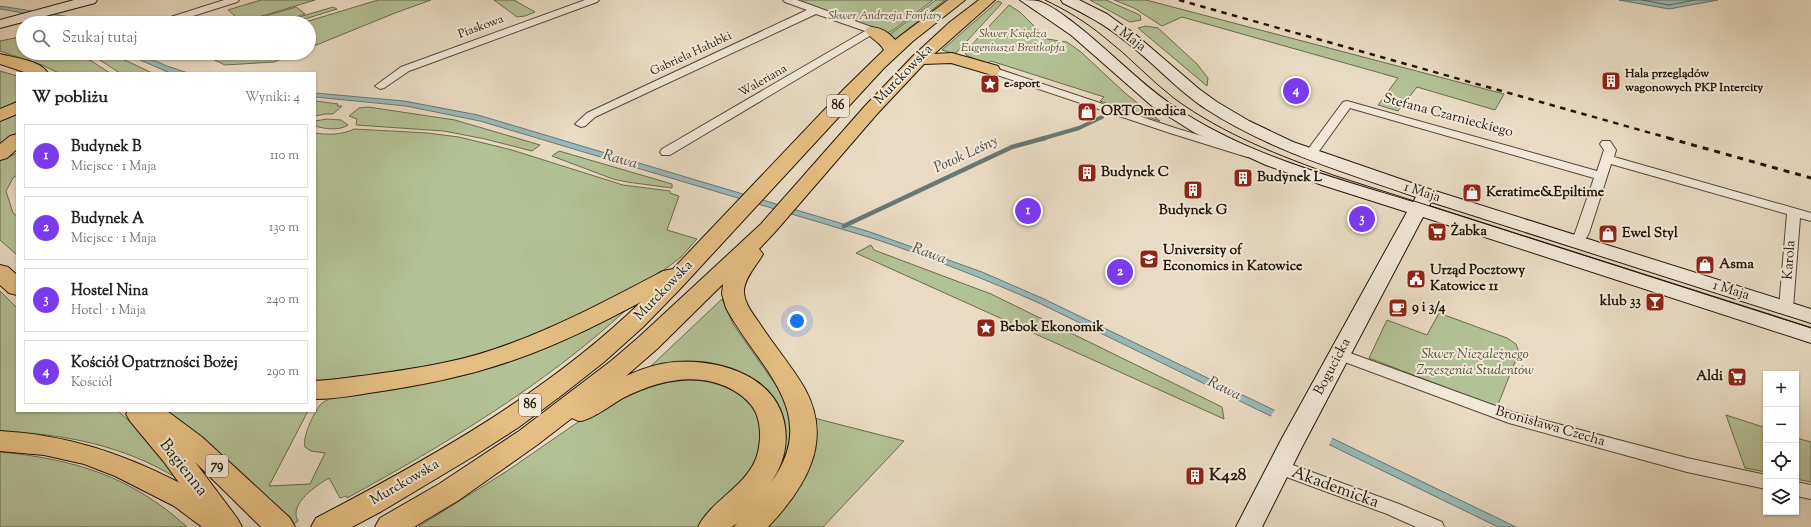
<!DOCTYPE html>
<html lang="pl">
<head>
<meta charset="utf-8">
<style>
  :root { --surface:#fff; --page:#f2f2f2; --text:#222; --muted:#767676; --line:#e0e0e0; --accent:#7c3aed }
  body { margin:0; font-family:"Sorts Mill Goudy",serif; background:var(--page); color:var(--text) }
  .controls { position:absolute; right:12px; bottom:12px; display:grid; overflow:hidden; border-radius:0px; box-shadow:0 1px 3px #0004 }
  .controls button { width:36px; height:36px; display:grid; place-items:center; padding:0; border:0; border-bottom:1px solid var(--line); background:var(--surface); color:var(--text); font:20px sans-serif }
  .you { position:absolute; left:797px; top:321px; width:14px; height:14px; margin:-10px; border:3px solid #fff; border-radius:50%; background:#1a73e8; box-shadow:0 0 0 6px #1a73e833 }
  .badge { display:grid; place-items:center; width:26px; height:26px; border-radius:50%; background:var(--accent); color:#fff; font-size:13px; font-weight:700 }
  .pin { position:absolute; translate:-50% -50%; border:2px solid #fff; box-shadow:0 1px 4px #0006 }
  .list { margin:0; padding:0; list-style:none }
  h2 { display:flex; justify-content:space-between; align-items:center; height:52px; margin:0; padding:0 16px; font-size:17px }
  h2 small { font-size:13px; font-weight:400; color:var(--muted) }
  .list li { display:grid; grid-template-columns:26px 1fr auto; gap:12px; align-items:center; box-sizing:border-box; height:64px; margin:0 8px 8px; padding:0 8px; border:1px solid var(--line); border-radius:0px }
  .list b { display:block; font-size:15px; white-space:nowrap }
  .list p { margin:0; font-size:13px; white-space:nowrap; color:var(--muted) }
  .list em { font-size:13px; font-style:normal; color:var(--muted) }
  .icon { flex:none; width:22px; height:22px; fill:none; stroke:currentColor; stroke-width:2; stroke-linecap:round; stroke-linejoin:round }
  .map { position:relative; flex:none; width:1811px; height:527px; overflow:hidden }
  .search { position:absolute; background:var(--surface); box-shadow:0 1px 3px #0004; left:16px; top:16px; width:300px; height:44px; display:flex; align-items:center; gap:10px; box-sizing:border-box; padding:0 14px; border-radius:22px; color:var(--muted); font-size:15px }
  .panel { position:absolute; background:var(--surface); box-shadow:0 1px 3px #0004; left:16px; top:72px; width:300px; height:340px; border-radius:0px }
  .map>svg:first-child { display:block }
  .green { fill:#b3c196; stroke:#6a6c4e }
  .water { fill:#99bab9; stroke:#697871 }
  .pier { fill:#e9dbc3 }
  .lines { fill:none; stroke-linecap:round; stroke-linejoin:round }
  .shore { stroke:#5d6860; stroke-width:1 }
  .stream-far1 { stroke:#697871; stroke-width:4 }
  .stream { stroke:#697871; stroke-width:4.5 }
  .street-casing { stroke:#534735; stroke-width:2 }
  .secondary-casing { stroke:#211606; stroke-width:2 }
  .primary-casing { stroke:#211606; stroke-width:2 }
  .highway-casing { stroke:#211606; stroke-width:2 }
  .street { fill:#f1e8d8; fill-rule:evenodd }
  .secondary { fill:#f1e8d8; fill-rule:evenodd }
  .primary { fill:#e4be82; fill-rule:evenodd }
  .highway { fill:#e4be82; fill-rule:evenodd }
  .tram { stroke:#211606; stroke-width:1 }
  .rail-far1 { stroke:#211606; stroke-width:2.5; stroke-dasharray:5.5 5.5; stroke-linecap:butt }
  .rail { stroke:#211606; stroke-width:3; stroke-dasharray:6 6; stroke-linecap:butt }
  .labels { text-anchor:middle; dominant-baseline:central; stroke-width:4; stroke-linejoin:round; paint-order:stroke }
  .far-park-label { font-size:12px; font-style:italic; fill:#545238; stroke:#f1e8d8 }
  .far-street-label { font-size:12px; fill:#211606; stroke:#f1e8d8 }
  .far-poi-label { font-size:12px; font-weight:bold; fill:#211606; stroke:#f1e8d8; text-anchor:start }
  .shield { fill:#f1e8d8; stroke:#5f5545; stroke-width:1 }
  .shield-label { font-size:13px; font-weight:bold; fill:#211606 }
  .street-label { font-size:14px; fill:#211606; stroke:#f1e8d8 }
  .poi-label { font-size:14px; font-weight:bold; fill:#211606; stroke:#f1e8d8; text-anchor:start }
  .park-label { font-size:14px; font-style:italic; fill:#545238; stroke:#f1e8d8 }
  .water-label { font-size:15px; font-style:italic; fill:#4b4f45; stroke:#f1e8d8 }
  .near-street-label { font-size:17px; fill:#211606; stroke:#f1e8d8 }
  .near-poi-label { font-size:17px; font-weight:bold; fill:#211606; stroke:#f1e8d8; text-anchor:start }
</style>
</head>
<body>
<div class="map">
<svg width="1811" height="527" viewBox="0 0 1811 527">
  <rect width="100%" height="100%" fill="#e9dbc3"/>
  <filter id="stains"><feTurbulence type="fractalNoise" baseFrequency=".005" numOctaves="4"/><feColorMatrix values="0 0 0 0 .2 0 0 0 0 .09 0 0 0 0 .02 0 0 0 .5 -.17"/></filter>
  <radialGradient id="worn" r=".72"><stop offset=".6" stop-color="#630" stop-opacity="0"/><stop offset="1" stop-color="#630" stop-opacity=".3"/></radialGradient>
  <path class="green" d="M 261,0 L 315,0 L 242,22 L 228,10 Z
    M 378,0 L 431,0 L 395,13 L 309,48 L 309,23 L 302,23 Z
    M 494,0 L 514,0 L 535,12 L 525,16 L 517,17 Z
    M 794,0 L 933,0 L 896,28 L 890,32 L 884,33 Z
    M 936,0 L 945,0 L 894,40 L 889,35 Z
    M 1090,0 L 1106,0 L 1140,15 L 1141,20 L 1130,22 Z
    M 1114,0 L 1146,0 L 1504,94 L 1495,110 L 1417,87 L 1398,111 L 1378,105 L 1398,78 L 1182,17 L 1162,26 L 1134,8 Z
    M 998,1 L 1002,3 L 955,54 L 942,50 Z
    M 1009,5 L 1020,12 L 1047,39 L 1067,42 L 1081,52 L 1125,93 L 1160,121 L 1100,101 L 1104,97 L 991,61 L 986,64 L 966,55 L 965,52 Z
    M 296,7 L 305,14 C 292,18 263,30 252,20 Z
    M 333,7 L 337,9 L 292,23 L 279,23 Z
    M 1146,26 L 1158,28 L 1197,64 L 1208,78 L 1207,86 L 1138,28 Z
    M 20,37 L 23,38 L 23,53 L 60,53 L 56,55 L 62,59 L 85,57 L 110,73 L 59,73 L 42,65 L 0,51 L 0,41 Z
    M 98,53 L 110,53 L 152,73 L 120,73 L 92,55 Z
    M 205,53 L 297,53 L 274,62 L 225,65 L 202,54 Z
    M 0,71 L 17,76 L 17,101 L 0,111 Z
    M 315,101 L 338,104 L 337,106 L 342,106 L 333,114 L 325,114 L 315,116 Z
    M 368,107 L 455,120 L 540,145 L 532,151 L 485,139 L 444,131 L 356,125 L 357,119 L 349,116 L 359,108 Z
    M 17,112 L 17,134 L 0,147 L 0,120 Z
    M 327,119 L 341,120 L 348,125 C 339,131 325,129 315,126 L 315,121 Z
    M 354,129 L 427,133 L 459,137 L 512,150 L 623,185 L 670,191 L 670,193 L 679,196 L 667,230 L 697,239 L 681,257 L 664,270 L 633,289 L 523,340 L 458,360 L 420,369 L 327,380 L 315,380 L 315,133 C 328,135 342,135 354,129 Z
    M 559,151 L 672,184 L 672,188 L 627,182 L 613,179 L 552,156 Z
    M 17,153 L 17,175 L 13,178 L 6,191 L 13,213 L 17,216 L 17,255 L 0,240 L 0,161 Z
    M 871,245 L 874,250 L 991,294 L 1222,407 L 1224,419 L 856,253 Z
    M 0,291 L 17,308 L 17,411 L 118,411 L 138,429 L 178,479 C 124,445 63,434 0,431 Z
    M 722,299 L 733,324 L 782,394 L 786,402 L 792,437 L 779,475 L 734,527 L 727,527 L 786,438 L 784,419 L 779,407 L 773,397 L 759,382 L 730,368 L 699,363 L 651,366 Z
    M 626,310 C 543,386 446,444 347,498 L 346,496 L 340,498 L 329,478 C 317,485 288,504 298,521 L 292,525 L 166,411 L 308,411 L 269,486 L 310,484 L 325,453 L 311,451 L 305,447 C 302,437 314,413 320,405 C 323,402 327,400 331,398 L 361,394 Z
    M 1439,313 L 1507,338 L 1516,344 L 1519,352 L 1497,407 L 1369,358 L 1387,320 L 1427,335 Z
    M 685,378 C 723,382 770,397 760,445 C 757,455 755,465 748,473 C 734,492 715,509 698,527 L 418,527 L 507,471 L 581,420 L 643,386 Z
    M 1726,415 L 1766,428 L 1766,472 L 1745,468 Z
    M 814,418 L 904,441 L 823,527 L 764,527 Z
    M 1796,438 L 1811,442 L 1811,482 L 1796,479 Z
    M 0,452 C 74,459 131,476 187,527 L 0,527 Z"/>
  <path class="water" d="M 1619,0 L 1718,0 L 1669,9 Z
    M 0,6 L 71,17 L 85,23 L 73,23 L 59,19 L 0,9 Z
    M 124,53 L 137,53 L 167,66 L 188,73 L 170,73 Z
    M 315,93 L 404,101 L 478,115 L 870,232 L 982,272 L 1044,299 L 1516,527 L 1498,527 L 1039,303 C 985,279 931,258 875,239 L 480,121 L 406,106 L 315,97 Z"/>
  <path class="pier" d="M 1276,408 L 1333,436 L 1328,447 L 1270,418 Z"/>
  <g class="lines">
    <path class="shore" d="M 1642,0 L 1669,5 L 1695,0"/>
    <path class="stream-far1" d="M 1041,139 L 1079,128 L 1102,117"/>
    <path class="stream" d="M 844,226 L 1012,147 L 1045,138"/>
    <g class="street-casing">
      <path id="street" d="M 224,0 L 239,0 L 237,2 L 171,23 L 156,23 L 158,21 Z
        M 585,0 L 599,0 L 597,2 L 409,71 L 384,88 L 380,89 L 375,86 L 401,67 Z
        M 783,0 L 797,0 L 877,29 L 878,31 L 670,155 L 662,155 L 660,152 L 662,149 L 865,31 L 816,14 L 595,117 L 585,126 L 581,127 L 575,124 L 587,113 L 807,10 L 785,2 Z
        M 992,67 L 1178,129 L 1251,150 L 1253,153 L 1251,156 L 1247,157 L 1170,133 L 988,72 L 987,70 Z
        M 1347,101 L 1597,171 L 1604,150 L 1600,144 L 1602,141 L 1610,141 L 1616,150 L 1614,157 L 1811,213 L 1811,221 L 1800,218 L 1793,308 L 1791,311 L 1786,313 L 1781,311 L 1779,308 L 1787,214 L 1611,164 L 1589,233 L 1582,245 L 1572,245 L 1570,242 L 1575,233 L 1594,178 L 1350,108 L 1314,158 L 1306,158 L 1304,155 L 1306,152 L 1343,102 Z
        M 1339,349 L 1512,412 L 1687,458 L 1766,475 L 1766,489 L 1687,472 L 1509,423 L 1334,358 L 1331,354 L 1334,350 Z
        M 1279,460 L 1399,504 L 1442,522 L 1444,527 L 1416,527 L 1387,514 L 1273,472 L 1270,467 L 1273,462 Z
        M 1796,482 L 1811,485 L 1811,499 L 1796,496 Z"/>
    </g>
    <g class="secondary-casing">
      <path id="secondary" d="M 74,0 L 97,0 L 95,3 L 0,28 L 0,20 Z
        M 1020,0 C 1026,0 1033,0 1038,1 C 1051,5 1063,15 1074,23 C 1108,49 1137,81 1172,105 C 1243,154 1331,177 1413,202 L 1416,197 C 1344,172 1271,151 1206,109 C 1177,90 1153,62 1125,41 C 1106,25 1085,14 1063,3 L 1061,0 L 1079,0 L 1107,14 L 1136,35 L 1199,89 L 1217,102 L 1249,121 L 1293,142 L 1432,190 L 1811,309 L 1811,323 L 1431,202 L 1429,206 L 1811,328 L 1811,343 L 1423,217 L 1302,447 L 1262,527 L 1236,527 L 1281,440 L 1407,212 L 1322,185 L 1266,165 L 1195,133 L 1152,106 L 1071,35 Z"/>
    </g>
    <g class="primary-casing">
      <path id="primary" d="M 0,54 C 14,58 40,60 48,73 L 27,73 L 0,64 Z
        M 17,102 L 17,114 L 0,121 L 0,109 Z
        M 17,134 L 17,149 L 7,158 L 0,160 L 0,144 L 10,136 Z
        M 0,265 L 8,267 L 17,275 L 17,295 L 9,293 L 0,285 Z
        M 128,411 L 167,411 L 202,437 L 290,518 L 295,527 L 261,527 L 195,462 L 237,518 L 242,527 L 211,527 L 164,462 L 130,421 L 126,414 Z"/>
    </g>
    <g class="highway-casing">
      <path id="highway" d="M 948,0 L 965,0 L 913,41 L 884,68 L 680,289 L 643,327 L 604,362 L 562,395 L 519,427 L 474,456 L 382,511 L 352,527 L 311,527 L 316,518 C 431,458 547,393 641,302 C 599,324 556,346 511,361 C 465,377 418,386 369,393 C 351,396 333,399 315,399 L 315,381 C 333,380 351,377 369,375 C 412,369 454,363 495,349 C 554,329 608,300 663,271 L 673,269 L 845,88 L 884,50 C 879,41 871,39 865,31 L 867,28 C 877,25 889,32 895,40 Z
        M 979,0 L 995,0 L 934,54 L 952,53 L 998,66 L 1000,70 L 998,74 L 992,75 L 951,63 L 924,64 L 877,114 L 775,232 L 759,249 L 763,254 C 757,265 746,276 744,289 C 743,302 753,314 760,324 C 774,346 792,366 805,389 C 834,442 805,488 768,527 L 734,527 L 737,523 L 732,527 L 698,527 C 711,501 743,488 755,461 C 761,447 762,427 756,413 C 750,400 738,392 725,386 C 691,372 655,382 623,398 C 612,404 592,420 580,421 C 578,421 574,419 572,418 L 537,445 L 459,500 L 414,527 L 375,527 L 380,518 L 439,484 L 519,431 L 611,361 L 639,337 L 761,224 L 865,106 L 913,56 L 950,22 ZM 723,284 L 722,294 L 726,308 C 759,369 823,413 770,484 C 782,466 788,449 785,427 C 778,376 720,359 675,362 C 659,363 641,369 626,376 L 657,349 Z
        M 0,431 C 66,435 119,452 178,482 C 198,492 227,507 238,527 L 202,527 L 174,506 L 115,476 L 84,464 L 44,455 L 0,451 Z"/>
    </g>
    <use href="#street" class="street"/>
    <use href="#secondary" class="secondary"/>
    <use href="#primary" class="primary"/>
    <use href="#highway" class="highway"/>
    <path class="tram" d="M 1045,0 C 1066,10 1086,22 1104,37 C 1129,56 1150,80 1175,99 C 1223,134 1280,156 1336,176 L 1811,328"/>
    <path class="rail-far1" d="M 1179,0 L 1672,139"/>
    <path class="rail" d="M 1668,138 L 1811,178"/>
  </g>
  <defs>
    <g id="building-square" transform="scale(1)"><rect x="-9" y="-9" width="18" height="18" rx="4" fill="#8f2418" stroke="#f1e8d8"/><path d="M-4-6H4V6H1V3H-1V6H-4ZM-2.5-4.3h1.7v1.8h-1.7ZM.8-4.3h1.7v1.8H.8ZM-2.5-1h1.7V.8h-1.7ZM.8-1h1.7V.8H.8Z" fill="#fff"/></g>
    <g id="sight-square" transform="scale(1)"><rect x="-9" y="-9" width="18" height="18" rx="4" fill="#8f2418" stroke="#f1e8d8"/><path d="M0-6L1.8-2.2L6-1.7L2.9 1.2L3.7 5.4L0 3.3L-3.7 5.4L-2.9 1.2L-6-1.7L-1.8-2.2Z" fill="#fff"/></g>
    <g id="shop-square" transform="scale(1)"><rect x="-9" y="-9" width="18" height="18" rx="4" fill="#8f2418" stroke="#f1e8d8"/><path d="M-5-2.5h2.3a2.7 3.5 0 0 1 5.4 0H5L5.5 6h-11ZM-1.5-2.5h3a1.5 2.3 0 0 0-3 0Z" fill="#fff"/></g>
    <g id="supermarket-square" transform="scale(1)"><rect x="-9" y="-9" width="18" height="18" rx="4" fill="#8f2418" stroke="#f1e8d8"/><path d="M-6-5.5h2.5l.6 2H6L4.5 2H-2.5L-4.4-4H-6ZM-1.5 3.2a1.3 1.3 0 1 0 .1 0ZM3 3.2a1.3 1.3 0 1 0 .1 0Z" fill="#fff"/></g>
    <g id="university-square" transform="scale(1)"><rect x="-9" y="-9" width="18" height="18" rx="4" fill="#8f2418" stroke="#f1e8d8"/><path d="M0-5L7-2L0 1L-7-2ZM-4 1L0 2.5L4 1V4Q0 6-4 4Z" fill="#fff"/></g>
    <g id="civic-square" transform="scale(1)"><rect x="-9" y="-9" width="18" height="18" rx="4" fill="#8f2418" stroke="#f1e8d8"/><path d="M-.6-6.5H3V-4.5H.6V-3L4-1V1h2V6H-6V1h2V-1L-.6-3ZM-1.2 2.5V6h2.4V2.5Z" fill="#fff"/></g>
    <g id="bar-square" transform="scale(1)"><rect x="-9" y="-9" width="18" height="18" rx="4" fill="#8f2418" stroke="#f1e8d8"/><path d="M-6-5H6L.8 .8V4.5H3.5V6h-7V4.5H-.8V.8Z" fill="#fff"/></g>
    <g id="cafe-square" transform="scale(1)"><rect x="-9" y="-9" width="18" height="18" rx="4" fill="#8f2418" stroke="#f1e8d8"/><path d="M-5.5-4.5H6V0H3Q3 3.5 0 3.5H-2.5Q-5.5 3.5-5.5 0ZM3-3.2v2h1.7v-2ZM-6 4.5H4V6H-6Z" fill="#fff"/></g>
  </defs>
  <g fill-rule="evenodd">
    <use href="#building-square" x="1611" y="81"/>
    <use href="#sight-square" x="990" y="84"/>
    <use href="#shop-square" x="1087" y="112"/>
    <use href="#building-square" x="1087" y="173"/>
    <use href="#building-square" x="1243" y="178"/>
    <use href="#building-square" x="1193" y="190"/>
    <use href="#shop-square" x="1472" y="193"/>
    <use href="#supermarket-square" x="1437" y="232"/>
    <use href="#shop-square" x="1608" y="234"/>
    <use href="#university-square" x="1149" y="259"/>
    <use href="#shop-square" x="1705" y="265"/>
    <use href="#civic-square" x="1416" y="279"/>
    <use href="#bar-square" x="1655" y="302"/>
    <use href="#cafe-square" x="1398" y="308"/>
    <use href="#sight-square" x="986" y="328"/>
    <use href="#supermarket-square" x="1737" y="377"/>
    <use href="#building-square" x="1195" y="476"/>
  </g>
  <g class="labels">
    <g class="far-park-label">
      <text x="885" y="16">Skwer Andrzeja Fonfary</text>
      <text x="1013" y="34">Skwer Księdza<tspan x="1013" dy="14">Eugeniusza Breitkopfa</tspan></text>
    </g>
    <g class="far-street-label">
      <text transform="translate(481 27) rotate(-20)">Piaskowa</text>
      <text transform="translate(691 54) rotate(-25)">Gabriela Hałubki</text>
      <text transform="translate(763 81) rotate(-30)">Waleriana</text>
    </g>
    <g class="far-poi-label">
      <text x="1625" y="74">Hala przeglądów<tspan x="1625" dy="14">wagonowych PKP Intercity</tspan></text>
      <text x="1004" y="84">e-sport</text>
    </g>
    <g class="shield">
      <rect x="827" y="95" width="22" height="22" rx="3"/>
      <rect x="519" y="394" width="22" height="22" rx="3"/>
      <rect x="206" y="455" width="22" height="22" rx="3"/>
    </g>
    <g class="shield-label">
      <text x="838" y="106">86</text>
      <text x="530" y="405">86</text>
      <text x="217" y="466">79</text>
    </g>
    <g class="street-label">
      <text transform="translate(1129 38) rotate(38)">1 Maja</text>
      <text transform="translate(904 75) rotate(-46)">Murckowska</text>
      <text transform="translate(1448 116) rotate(15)">Stefana Czarnieckiego</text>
      <text transform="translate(1422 193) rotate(18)">1 Maja</text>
      <text transform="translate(1790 260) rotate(-86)">Karola</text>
      <text transform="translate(664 291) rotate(-46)">Murckowska</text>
      <text transform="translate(1731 291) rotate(17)">1 Maja</text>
      <text transform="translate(1333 367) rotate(-62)">Bogucicka</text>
      <text transform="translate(1550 427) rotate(16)">Bronisława Czecha</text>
      <text transform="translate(405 483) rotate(-30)">Murckowska</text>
    </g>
    <g class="poi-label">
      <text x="1101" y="112">ORTOmedica</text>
      <text x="1101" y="173">Budynek C</text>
      <text x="1257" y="178">Budynek L</text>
      <text x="1486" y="193">Keratime&amp;Epiltime</text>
      <text x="1193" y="211" text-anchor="middle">Budynek G</text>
      <text x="1451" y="232">Żabka</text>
      <text x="1622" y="234">Ewel Styl</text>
      <text x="1163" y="251">University of<tspan x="1163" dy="16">Economics in Katowice</tspan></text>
      <text x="1719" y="265">Asma</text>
      <text x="1430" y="271">Urząd Pocztowy<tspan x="1430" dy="16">Katowice 11</tspan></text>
      <text x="1641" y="302" text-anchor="end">klub 33</text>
      <text x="1412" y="308">9 i 3/4</text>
      <text x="1000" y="328">Bebok Ekonomik</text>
      <text x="1723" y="377" text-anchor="end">Aldi</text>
    </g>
    <g class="park-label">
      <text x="1475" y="355">Skwer Niezależnego<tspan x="1475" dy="16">Zrzeszenia Studentów</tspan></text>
    </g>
    <g class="water-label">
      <text transform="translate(966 155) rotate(-25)">Potok Leśny</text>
      <text transform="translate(620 160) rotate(16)">Rawa</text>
      <text transform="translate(929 254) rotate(20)">Rawa</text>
      <text transform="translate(1224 389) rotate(26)">Rawa</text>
    </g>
    <g class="near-street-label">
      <text transform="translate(183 468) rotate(52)">Bagienna</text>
      <text transform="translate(1335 488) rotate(20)">Akademicka</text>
    </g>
    <g class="near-poi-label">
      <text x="1209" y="476">K428</text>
    </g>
  </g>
  <rect width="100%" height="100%" filter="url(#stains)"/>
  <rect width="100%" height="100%" fill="url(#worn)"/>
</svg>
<div class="controls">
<button>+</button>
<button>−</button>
<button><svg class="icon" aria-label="locate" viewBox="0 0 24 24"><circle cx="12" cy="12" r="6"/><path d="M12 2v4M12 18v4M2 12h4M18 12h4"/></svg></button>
<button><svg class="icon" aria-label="layers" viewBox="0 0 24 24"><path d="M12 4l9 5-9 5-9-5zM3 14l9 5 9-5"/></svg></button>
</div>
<div class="you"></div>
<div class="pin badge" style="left:1028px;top:211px">1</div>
<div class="pin badge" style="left:1120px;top:272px">2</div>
<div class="pin badge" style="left:1362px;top:219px">3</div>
<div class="pin badge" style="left:1296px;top:91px">4</div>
<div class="search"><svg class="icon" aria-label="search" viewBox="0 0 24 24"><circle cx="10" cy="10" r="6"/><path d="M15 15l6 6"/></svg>Szukaj tutaj</div>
<section class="panel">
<h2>W pobliżu<small>Wyniki: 4</small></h2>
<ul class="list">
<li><span class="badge">1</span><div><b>Budynek B</b><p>Miejsce · 1 Maja</p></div><em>110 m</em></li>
<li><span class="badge">2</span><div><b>Budynek A</b><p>Miejsce · 1 Maja</p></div><em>130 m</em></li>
<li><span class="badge">3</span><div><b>Hostel Nina</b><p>Hotel · 1 Maja</p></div><em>240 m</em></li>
<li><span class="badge">4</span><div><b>Kościół Opatrzności Bożej</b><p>Kościół</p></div><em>290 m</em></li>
</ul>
</section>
</div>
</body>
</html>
